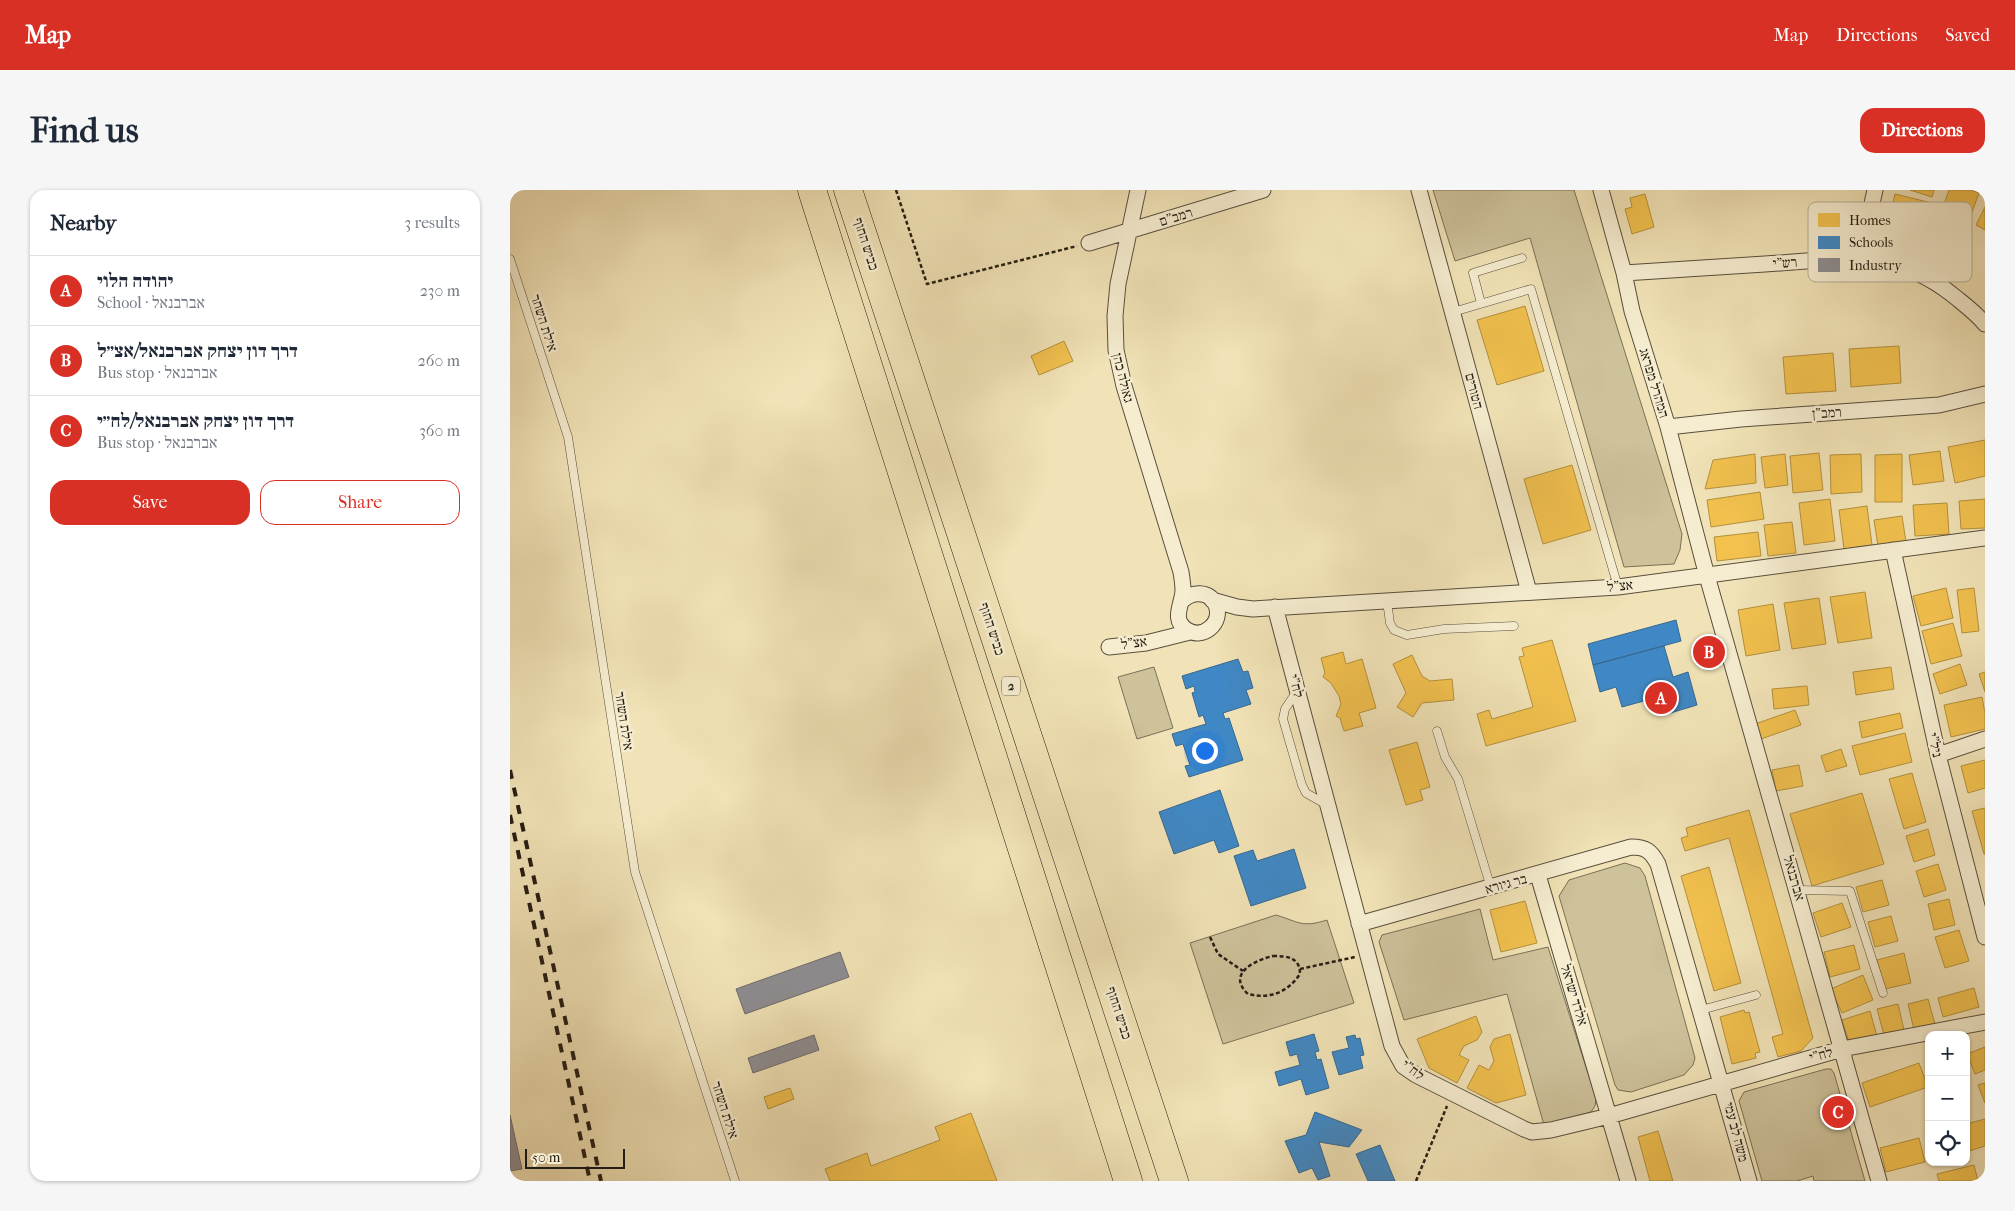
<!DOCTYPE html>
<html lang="en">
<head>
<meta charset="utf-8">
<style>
  :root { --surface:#fff; --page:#f6f6f7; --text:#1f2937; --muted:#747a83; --line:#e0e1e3; --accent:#d93025 }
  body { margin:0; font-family:"IM FELL French Canon","Frank Ruhl Libre",serif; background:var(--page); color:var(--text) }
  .controls { position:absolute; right:15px; bottom:15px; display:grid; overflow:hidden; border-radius:10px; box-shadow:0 1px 4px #0004 }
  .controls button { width:45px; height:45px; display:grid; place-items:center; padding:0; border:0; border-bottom:1px solid var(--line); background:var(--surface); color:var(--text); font:25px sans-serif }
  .scale { position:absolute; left:15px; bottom:12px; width:100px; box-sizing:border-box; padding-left:5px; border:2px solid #251e14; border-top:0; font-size:14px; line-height:18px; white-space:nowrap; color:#251e14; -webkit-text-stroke:4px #f6edd0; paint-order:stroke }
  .you { position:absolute; left:694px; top:560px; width:18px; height:18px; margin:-12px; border:4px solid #fff; border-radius:50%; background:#1a73e8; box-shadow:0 0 0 8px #1a73e833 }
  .badge { display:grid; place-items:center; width:32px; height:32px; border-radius:50%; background:var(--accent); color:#fff; font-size:16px; font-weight:700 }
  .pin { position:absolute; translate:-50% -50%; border:2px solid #fff; box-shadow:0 1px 5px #0006 }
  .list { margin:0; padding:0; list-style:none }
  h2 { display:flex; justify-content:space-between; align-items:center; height:65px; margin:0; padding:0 20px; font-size:21px }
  h2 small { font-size:16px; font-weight:400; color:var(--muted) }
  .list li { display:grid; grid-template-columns:32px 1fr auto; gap:15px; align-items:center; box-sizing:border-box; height:70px; padding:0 20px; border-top:1px solid var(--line) }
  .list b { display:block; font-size:19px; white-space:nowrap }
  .list p { margin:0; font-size:16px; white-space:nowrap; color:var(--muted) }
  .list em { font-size:16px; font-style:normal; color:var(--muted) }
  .actions { display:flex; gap:10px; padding:15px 20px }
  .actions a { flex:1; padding:11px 0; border:1px solid var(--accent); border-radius:15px; text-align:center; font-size:18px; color:var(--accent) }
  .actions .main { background:var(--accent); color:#fff }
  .icon { flex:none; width:28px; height:28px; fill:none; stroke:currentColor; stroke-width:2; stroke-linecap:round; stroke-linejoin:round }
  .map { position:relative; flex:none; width:1475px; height:991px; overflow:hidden; border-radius:15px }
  header { display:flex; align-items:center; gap:30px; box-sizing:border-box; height:70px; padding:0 25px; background:var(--accent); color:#fff }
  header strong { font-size:24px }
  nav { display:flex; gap:28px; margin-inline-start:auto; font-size:18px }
  .intro { display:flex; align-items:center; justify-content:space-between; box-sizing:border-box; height:120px; padding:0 30px }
  h1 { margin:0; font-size:35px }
  .button { padding:12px 22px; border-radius:15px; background:var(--accent); color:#fff; font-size:18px; font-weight:700 }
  main { display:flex; gap:30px; padding:0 30px }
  aside { flex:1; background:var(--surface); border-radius:15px; box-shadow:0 1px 4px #0004 }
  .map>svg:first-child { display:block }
  .green { fill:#cec29b; stroke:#7a7058 }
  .homes { fill:#f2c14e; stroke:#b4903d }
  .schools { fill:#3f88c5; stroke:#376890 }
  .industry { fill:#8d8d92; stroke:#6e6c6c }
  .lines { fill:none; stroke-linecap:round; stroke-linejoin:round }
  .lane-casing { stroke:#584f3d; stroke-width:9 }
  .street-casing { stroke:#584f3d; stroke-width:17 }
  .highway-casing { stroke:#251e14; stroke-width:29 }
  .path { stroke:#251e14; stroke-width:2.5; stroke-dasharray:4 2.5; stroke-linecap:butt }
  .lane { stroke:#f6edd0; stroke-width:8 }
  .street { stroke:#f6edd0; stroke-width:15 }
  .highway { stroke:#f1e3b7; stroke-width:28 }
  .rail { stroke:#251e14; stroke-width:4; stroke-dasharray:9 9; stroke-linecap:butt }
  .labels { text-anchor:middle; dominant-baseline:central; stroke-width:5; stroke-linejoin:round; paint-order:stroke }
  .shield { fill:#f6edd0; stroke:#645c4c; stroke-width:1 }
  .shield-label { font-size:12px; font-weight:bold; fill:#251e14 }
  .street-label { font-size:14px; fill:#251e14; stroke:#f6edd0 }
  .key { fill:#f6edd0; stroke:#b7af98; stroke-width:1 }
  .key-label { font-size:14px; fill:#251e14 }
</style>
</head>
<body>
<header>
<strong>Map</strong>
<nav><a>Map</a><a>Directions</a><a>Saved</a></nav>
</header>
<div class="intro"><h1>Find us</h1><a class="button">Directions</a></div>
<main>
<aside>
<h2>Nearby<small>3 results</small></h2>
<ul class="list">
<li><span class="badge">A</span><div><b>יהודה הלוי</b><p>School · אברבנאל</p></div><em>230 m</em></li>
<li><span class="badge">B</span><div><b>דרך דון יצחק אברבנאל/אצ״ל</b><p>Bus stop · אברבנאל</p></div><em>260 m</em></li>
<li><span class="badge">C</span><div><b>דרך דון יצחק אברבנאל/לח״י</b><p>Bus stop · אברבנאל</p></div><em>360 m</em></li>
</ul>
<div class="actions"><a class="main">Save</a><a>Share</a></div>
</aside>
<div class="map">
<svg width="1475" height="991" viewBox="0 0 1475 991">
  <rect width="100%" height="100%" fill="#f1e3b7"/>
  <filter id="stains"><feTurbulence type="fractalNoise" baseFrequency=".004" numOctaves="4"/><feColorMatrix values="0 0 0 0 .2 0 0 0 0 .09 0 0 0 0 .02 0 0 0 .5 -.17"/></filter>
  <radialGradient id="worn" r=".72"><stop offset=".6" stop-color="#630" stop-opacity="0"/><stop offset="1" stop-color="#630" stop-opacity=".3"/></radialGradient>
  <path class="green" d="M 923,0 L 1064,0 L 1172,344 L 1170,360 L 1164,374 L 1114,377 L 1020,48 L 945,71 Z
    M 644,477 L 663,538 L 627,549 L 608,487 Z
    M 1115,673 L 1130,678 L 1135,686 L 1185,868 L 1183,875 L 1174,885 L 1121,902 L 1108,900 L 1105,895 L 1049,706 L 1059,690 Z
    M 970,719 L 983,770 L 1038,757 L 1086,909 L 1085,916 L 1081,922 L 1034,935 L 997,804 L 894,830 L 869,752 L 872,745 Z
    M 766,725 C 789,732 792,738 817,730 L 844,813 L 713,854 L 680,753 Z
    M 1316,879 L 1321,879 L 1324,883 L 1355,991 L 1304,991 L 1303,986 L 1287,991 L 1252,991 L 1229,911 L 1234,902 Z"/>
  <path class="homes" d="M 1400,0 L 1424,0 L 1422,7 Z
    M 1439,0 L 1461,0 L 1469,3 L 1455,41 L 1428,31 Z
    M 1135,4 L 1144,37 L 1122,44 L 1115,19 L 1122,17 L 1120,8 Z
    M 1385,4 L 1422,13 L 1416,38 L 1379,29 Z
    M 1475,17 L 1475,40 L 1466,35 Z
    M 1015,116 L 1034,181 L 987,195 L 967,130 Z
    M 554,151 L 563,171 L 529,185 L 521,166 Z
    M 1389,156 L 1391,193 L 1341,197 L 1339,159 Z
    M 1323,163 L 1326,201 L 1276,204 L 1273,167 Z
    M 1475,250 L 1475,286 L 1445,293 L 1438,257 Z
    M 1430,261 L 1434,291 L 1403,295 L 1399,265 Z
    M 1309,263 L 1313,300 L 1283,303 L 1280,266 Z
    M 1245,264 L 1246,293 L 1195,299 L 1203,270 Z
    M 1275,264 L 1278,295 L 1255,298 L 1251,267 Z
    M 1351,264 L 1352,302 L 1321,304 L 1320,265 Z
    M 1392,264 L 1392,312 L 1365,312 L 1365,265 Z
    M 1062,275 L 1081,340 L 1033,354 L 1014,289 Z
    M 1250,302 L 1254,329 L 1201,337 L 1197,310 Z
    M 1320,309 L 1325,351 L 1294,355 L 1289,313 Z
    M 1475,309 L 1475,338 L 1451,339 L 1449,311 Z
    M 1437,313 L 1439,344 L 1405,346 L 1403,315 Z
    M 1357,316 L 1362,355 L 1334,359 L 1329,320 Z
    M 1392,326 L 1396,352 L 1368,356 L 1364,330 Z
    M 1282,332 L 1286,363 L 1258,366 L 1254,335 Z
    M 1248,342 L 1251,366 L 1207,371 L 1204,347 Z
    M 1436,398 L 1443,428 L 1411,436 L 1403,406 Z
    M 1464,398 L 1469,441 L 1452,443 L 1447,400 Z
    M 1355,402 L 1362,448 L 1328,453 L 1320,407 Z
    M 1309,408 L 1316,454 L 1282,459 L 1274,413 Z
    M 1263,414 L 1270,460 L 1236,466 L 1228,420 Z
    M 1443,433 L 1452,466 L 1421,474 L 1412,441 Z
    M 1042,450 L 1066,531 L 976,556 L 967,524 L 979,520 L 982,529 L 1023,517 L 1009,467 L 1014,466 L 1012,458 Z
    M 833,462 L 836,474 L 852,469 L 866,518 L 849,523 L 853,536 L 834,541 L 830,528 L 826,526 L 831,514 L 829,506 L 821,493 L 813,487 L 815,483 L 811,468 Z
    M 902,465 L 912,486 L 920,491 L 942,489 L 944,510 L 912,513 L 903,527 L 887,517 L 896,503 L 883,474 Z
    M 1450,474 L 1457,495 L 1430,504 L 1423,484 Z
    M 1381,477 L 1384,499 L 1346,505 L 1343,482 Z
    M 1475,482 L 1475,502 L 1469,484 Z
    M 1297,496 L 1299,515 L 1264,519 L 1262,499 Z
    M 1472,507 L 1475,523 L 1475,539 L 1441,547 L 1434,515 Z
    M 1285,520 L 1291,535 L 1251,549 L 1245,534 Z
    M 1390,523 L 1393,538 L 1352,548 L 1349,532 Z
    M 1395,543 L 1402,572 L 1350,585 L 1342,556 Z
    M 907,552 L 920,597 L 910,600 L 913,610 L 896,615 L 879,560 Z
    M 1331,559 L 1337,576 L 1316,582 L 1311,566 Z
    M 1475,570 L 1475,598 L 1458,603 L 1451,576 Z
    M 1289,575 L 1293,596 L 1266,601 L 1262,580 Z
    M 1402,583 L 1416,632 L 1394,639 L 1379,589 Z
    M 1352,603 L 1374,674 L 1302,696 L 1280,624 Z
    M 1475,618 L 1475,664 L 1474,664 L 1462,621 Z
    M 1239,620 L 1303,848 L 1291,861 L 1268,867 L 1262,847 L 1273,844 L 1219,648 L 1175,661 L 1171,648 L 1178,646 L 1176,638 Z
    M 1418,639 L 1425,665 L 1404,672 L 1396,646 Z
    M 1428,674 L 1436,700 L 1414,707 L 1406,681 Z
    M 1199,677 L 1231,793 L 1204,801 L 1171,686 Z
    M 1372,690 L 1379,715 L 1353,722 L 1346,697 Z
    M 1439,709 L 1445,735 L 1424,740 L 1418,714 Z
    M 1015,711 L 1027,753 L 991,762 L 980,720 Z
    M 1332,713 L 1341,737 L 1311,747 L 1303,723 Z
    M 1381,726 L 1388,751 L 1365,757 L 1358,732 Z
    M 1449,740 L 1459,771 L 1435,778 L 1425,747 Z
    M 1344,755 L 1350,779 L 1320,787 L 1314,762 Z
    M 1394,763 L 1401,793 L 1375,799 L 1367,770 Z
    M 1353,785 L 1363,810 L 1332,823 L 1321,799 Z
    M 1464,798 L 1469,817 L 1433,827 L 1428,808 Z
    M 1418,809 L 1425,834 L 1404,840 L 1398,814 Z
    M 1388,814 L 1395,844 L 1375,849 L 1367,819 Z
    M 1234,820 L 1235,823 L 1239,822 L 1250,862 L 1245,863 L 1246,868 L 1222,874 L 1210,827 Z
    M 1360,821 L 1367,846 L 1340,855 L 1332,830 Z
    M 966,826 L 972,842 L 967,850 L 954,856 L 949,865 L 959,870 L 947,893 L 919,878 L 907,849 Z
    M 1000,844 L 1016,905 L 986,913 L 957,898 L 969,875 L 979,880 L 984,871 L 980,857 L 984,849 Z
    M 1475,857 L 1475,880 L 1465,884 L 1457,864 Z
    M 1409,873 L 1418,897 L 1360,917 L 1352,893 Z
    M 1475,893 L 1475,913 L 1468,895 Z
    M 280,898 L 284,909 L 258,919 L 254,907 Z
    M 461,923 L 487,991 L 320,991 L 315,979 L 357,963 L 361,976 L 430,950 L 425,937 Z
    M 1475,929 L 1475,956 L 1456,962 L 1456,934 Z
    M 1148,941 L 1163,991 L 1140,991 L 1128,947 Z
    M 1409,948 L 1415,972 L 1376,982 L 1370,958 Z
    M 1464,975 L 1468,991 L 1429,991 L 1427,984 Z"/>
  <path class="schools" d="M 1166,430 L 1171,451 L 1083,475 L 1078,454 Z
    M 1154,456 L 1163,487 L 1178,482 L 1187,515 L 1157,524 L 1152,506 L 1112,517 L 1106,497 L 1090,502 L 1083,475 Z
    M 728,469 L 733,482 L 738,481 L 743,498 L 736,500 L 741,514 L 713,523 L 715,529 L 719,528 L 733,570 L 679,587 L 675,576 L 680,575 L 673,554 L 666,556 L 662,544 L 696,534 L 693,525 L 689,527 L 682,503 L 685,502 L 684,496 L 676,499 L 672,486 Z
    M 710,600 L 729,656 L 709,663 L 704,650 L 664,664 L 649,622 Z
    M 784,659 L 796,698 L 741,716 L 724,666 L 743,660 L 747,671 Z
    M 804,844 L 809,861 L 805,862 L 807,870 L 811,869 L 819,898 L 796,905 L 791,889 L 769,896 L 765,882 L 790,875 L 787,864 L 780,866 L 776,852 Z
    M 845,845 L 846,849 L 850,848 L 854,865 L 850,866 L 853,878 L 829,885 L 822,862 L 839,858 L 836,847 Z
    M 805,922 L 852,940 L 839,957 L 809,952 L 820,986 L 808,990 L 802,978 L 789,983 L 775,951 L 796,945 Z
    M 870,955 L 885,991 L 858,991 L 846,964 Z"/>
  <path class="industry" d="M 330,762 L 339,787 L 235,824 L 226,799 Z
    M 304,845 L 309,860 L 243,883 L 238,868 Z
    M 0,925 L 12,979 L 0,981 Z"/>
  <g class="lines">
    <g class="lane-casing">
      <path id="lane" d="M 0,69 L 58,247 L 125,682 L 225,991
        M 971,113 L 963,83 L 1012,68
        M 943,122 L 1021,99 L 1108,397
        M 877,411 L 880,433 L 884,440 L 897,445 L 934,439 L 1004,436
        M 787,501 L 775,519 L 773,529 L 792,595 L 796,603 L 817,615
        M 927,541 L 935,567 L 948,589 L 981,698
        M 1287,700 L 1340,701 L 1373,803
        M 1191,820 L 1246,805"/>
    </g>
    <g class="street-casing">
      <path id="street" d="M 628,0 L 608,94 L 605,126 L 606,160 L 614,196 L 671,382 C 672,388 673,395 673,401 C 672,415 661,430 677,440 C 693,450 713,433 706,415 C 699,400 681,401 671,412
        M 909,0 L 1019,402
        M 1091,0 L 1114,83 L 1122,121 L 1158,237 L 1197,386 L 1369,991
        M 579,53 L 753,0
        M 1350,68 L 1365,0
        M 1114,83 C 1161,80 1208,77 1255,74 C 1327,70 1383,56 1444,106 C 1455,115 1466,123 1475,134
        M 1158,237 L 1231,229 L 1429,215 L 1475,204
        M 1383,360 L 1428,565 L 1475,747
        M 702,410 L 727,417 L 743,419 L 1108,397 L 1475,348
        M 765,417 L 882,856 L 893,876 L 906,885 L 1014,939 L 1022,942 L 1041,940 L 1099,926 L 1332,859 L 1475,832
        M 599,457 L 636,453 L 680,442
        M 1428,565 L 1475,549
        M 1028,685 L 1118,991
        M 849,734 L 1121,657 C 1136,657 1141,661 1148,674 L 1239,991"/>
    </g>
    <g class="highway-casing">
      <path id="highway" d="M 302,0 L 618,991
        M 338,0 L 664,991"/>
    </g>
    <path class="path" d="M 386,0 L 417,94 L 567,56
      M 700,747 L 708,764 L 733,781
      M 763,766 C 777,766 790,767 790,784 C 777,803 760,809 738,804 C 716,784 745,770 763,766 Z
      M 790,779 L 845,767
      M 906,991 L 937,916"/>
    <use href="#lane" class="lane"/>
    <use href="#street" class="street"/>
    <use href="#highway" class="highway"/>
    <path class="rail" d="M 0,580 L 91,991
      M 0,625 L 80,991"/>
  </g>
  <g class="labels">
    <rect class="shield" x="492" y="486.5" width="18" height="19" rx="4"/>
    <g class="shield-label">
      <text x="501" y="496">2</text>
    </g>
    <g class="street-label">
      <text transform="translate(666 27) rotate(-17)">רמב"ם</text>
      <text transform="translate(356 54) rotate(72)">כביש החוף</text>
      <text transform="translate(1275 73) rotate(-4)">רש"י</text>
      <text transform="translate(34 133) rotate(72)">אילת השחר</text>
      <text transform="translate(613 188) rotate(76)">גאולה כהן</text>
      <text transform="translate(1144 193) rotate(73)">המהרל מפראג</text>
      <text transform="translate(964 201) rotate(75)">הטורים</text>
      <text transform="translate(1317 223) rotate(-4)">רמב"ן</text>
      <text transform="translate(1110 396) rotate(-5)">אצ"ל</text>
      <text transform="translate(482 439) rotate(72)">כביש החוף</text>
      <text transform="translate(624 453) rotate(-8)">אצ"ל</text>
      <text transform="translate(786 496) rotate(75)">לח"י</text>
      <text transform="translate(114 531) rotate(81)">אילת השחר</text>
      <text transform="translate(1425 555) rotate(77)">ניל"י</text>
      <text transform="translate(1284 688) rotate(74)">אברבנאל</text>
      <text transform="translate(996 694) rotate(-15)">בר גיורא</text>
      <text transform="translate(1064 805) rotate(73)">אלדד ישראל</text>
      <text transform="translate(609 823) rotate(72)">כביש החוף</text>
      <text transform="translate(1311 865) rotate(-16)">לח"י</text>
      <text transform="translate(903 880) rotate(37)">לח"י</text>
      <text transform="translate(215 920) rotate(72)">אילת השחר</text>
      <text transform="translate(1226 942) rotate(75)">משה לב עמי</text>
    </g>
  </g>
  <rect x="1298" y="12" width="164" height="80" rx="8" class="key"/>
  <rect x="1308" y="23" width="22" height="14" fill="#f2c14e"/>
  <rect x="1308" y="46" width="22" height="13" fill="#3f88c5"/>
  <rect x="1308" y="68" width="22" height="14" fill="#8d8d92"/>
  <g class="key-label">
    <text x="1339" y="35">Homes</text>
    <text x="1339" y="57">Schools</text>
    <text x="1339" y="80">Industry</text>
  </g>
  <rect width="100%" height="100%" filter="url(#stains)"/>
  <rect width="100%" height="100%" fill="url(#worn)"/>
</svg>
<div class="controls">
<button>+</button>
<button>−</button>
<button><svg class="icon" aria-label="locate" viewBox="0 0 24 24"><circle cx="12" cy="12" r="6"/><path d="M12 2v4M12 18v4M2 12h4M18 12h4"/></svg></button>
</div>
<div class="scale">50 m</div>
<div class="you"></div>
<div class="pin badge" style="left:1151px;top:508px">A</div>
<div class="pin badge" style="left:1199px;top:462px">B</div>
<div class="pin badge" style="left:1328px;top:922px">C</div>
</div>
</main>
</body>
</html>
